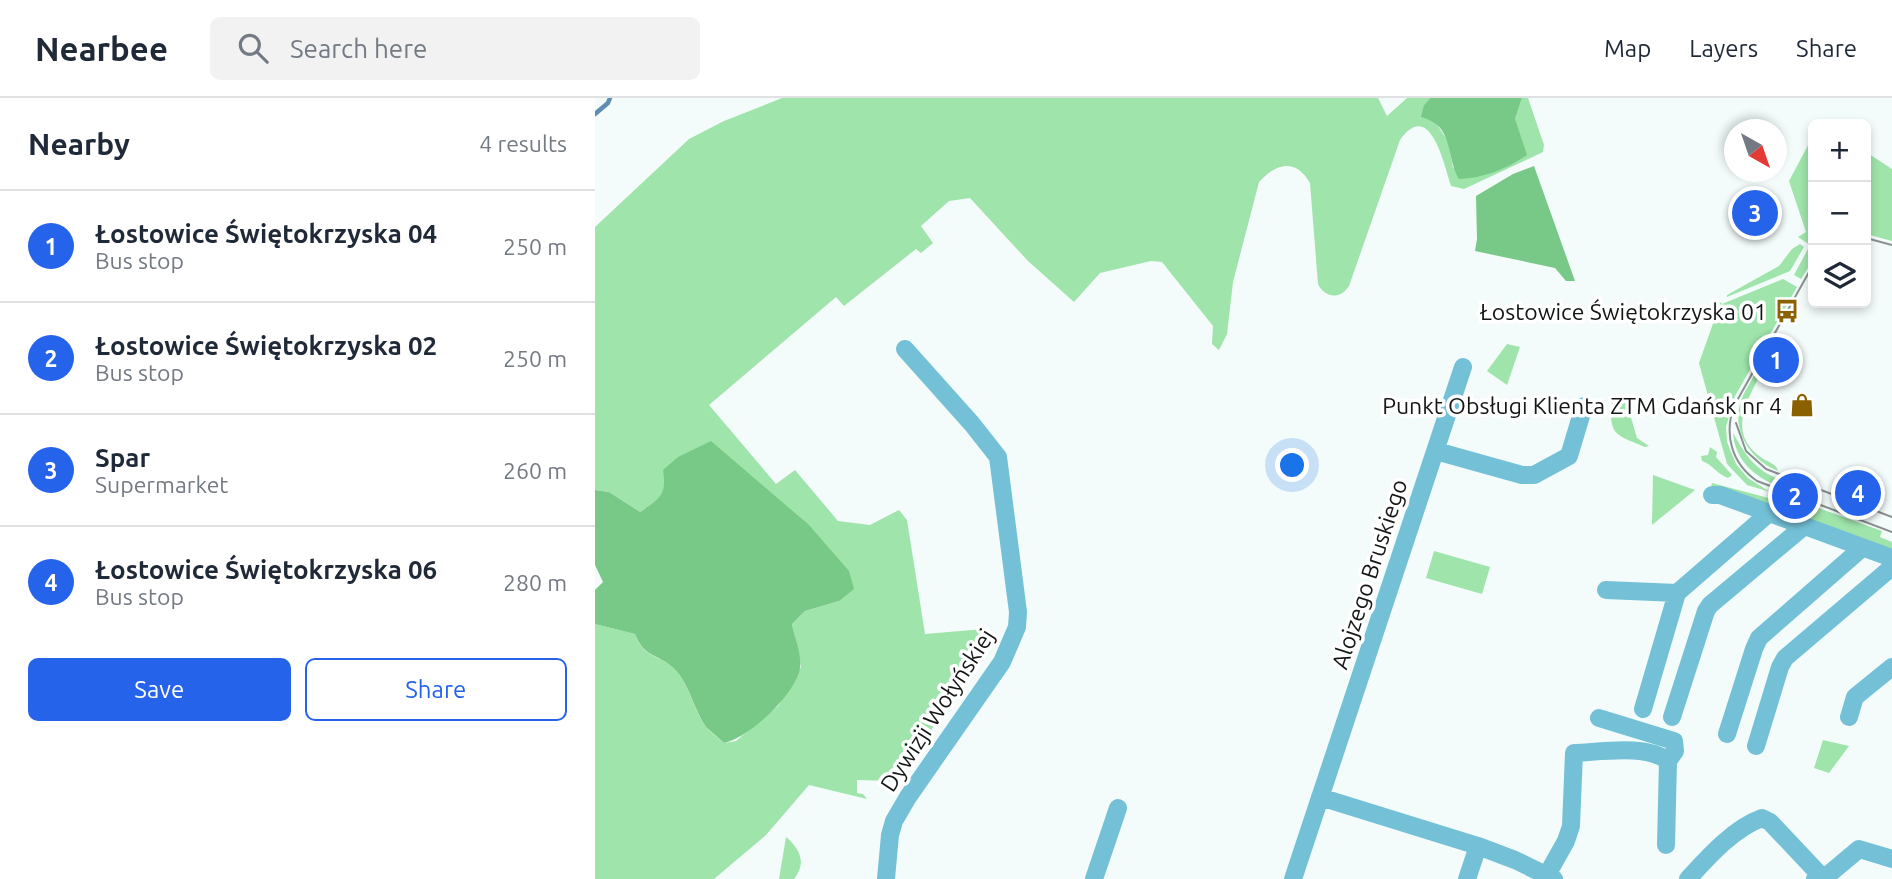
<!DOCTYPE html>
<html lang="en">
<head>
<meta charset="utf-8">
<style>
  :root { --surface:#fff; --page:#f2f2f3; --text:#1f2937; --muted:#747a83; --line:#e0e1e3; --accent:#2563eb }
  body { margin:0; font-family:Ubuntu,sans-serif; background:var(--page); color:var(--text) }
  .controls { position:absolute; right:21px; top:21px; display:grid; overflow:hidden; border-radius:10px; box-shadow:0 4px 10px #0003 }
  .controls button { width:63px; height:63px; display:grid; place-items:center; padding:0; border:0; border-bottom:2px solid var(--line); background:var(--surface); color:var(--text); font:35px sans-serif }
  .compass { position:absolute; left:1129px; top:21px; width:63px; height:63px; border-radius:50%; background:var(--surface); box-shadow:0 4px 10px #0003; rotate:140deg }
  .you { position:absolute; left:698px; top:368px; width:24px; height:24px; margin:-18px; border:5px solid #fff; border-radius:50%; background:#1a73e8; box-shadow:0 0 0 10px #1a73e833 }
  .badge { display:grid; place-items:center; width:46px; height:46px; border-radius:50%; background:var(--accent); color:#fff; font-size:23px; font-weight:700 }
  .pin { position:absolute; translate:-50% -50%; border:4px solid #fff; box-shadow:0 2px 7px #0006 }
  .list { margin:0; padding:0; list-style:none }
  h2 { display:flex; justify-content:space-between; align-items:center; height:91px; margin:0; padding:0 28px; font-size:30px }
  h2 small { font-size:23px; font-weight:400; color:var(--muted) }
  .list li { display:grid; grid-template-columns:46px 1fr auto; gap:21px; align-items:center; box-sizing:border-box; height:112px; padding:0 28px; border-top:2px solid var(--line) }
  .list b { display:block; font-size:26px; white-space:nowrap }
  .list p { margin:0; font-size:23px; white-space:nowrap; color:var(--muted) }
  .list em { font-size:23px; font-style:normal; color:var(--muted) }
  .actions { display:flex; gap:14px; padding:21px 28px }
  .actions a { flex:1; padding:16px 0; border:2px solid var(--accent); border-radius:10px; text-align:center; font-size:24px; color:var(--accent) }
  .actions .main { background:var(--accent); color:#fff }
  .icon { flex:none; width:38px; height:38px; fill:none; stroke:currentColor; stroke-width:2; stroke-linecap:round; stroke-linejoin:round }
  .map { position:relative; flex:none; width:1297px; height:781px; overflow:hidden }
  header { display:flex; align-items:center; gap:42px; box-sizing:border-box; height:98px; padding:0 35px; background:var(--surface); border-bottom:2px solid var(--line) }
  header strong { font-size:33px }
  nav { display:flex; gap:38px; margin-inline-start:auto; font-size:24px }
  .search { width:490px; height:63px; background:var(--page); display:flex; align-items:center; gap:18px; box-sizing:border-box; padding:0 24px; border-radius:10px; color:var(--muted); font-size:26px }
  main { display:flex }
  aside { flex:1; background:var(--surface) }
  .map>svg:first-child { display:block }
  .green { fill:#9fe4aa }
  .forest { fill:#78c987 }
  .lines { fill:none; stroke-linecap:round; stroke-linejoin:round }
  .stream { stroke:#608eb1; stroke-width:4.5 }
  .minor { stroke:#74c1d7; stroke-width:18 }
  .tram { stroke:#8a8f8f; stroke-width:2 }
  .labels { text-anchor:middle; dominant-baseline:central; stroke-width:7; stroke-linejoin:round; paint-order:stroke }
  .poi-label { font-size:23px; fill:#141616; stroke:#fff; text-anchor:end }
  .street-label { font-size:23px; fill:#141616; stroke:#fff }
</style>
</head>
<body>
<header>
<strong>Nearbee</strong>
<div class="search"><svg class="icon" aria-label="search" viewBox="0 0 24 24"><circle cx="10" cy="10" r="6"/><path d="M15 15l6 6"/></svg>Search here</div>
<nav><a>Map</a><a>Layers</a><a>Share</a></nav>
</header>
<main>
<aside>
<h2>Nearby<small>4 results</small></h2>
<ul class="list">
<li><span class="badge">1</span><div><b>Łostowice Świętokrzyska 04</b><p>Bus stop</p></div><em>250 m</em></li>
<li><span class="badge">2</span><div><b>Łostowice Świętokrzyska 02</b><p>Bus stop</p></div><em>250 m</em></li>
<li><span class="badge">3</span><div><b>Spar</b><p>Supermarket</p></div><em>260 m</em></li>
<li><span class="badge">4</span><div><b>Łostowice Świętokrzyska 06</b><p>Bus stop</p></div><em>280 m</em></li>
</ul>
<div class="actions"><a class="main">Save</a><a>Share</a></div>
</aside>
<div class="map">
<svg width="1297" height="781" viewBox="0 0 1297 781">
  <rect width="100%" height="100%" fill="#f3fcfb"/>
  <path class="green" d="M 187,0 L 783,0 L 792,18 L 812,0 L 835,0 L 829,7 L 853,43 L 858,70 L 920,21 L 927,0 L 933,0 L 949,47 L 948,54 L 869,91 L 856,88 C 849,66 835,0 805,42 L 754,188 C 745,202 730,200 723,186 L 715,85 C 701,60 681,65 664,84 L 638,184 L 632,236 L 624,252 L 617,246 L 618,228 L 567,164 L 556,163 L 505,175 L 479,204 L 433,163 L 375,100 L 354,103 L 326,128 L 338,145 L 326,155 L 321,151 L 249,208 L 241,199 L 114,307 L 181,386 L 200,372 L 243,423 L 275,427 L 304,412 L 312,422 L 330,536 L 389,531 L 387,560 L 300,683 L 262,682 L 262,695 L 268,696 L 272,701 L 214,687 L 171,737 L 119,781 L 0,781 L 0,526 L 40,536 C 49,560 60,555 76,568 C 94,582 99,615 112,630 C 117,636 124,640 129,645 L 141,643 L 183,608 L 206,569 L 197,526 L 210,513 L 244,503 L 70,387 L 65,401 L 45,414 L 14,394 L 0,392 L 0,129 L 94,41 L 129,23 Z
    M 1218,38 L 1218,162 L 1206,181 L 1199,177 L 1215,147 L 1203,139 L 1211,134 L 1194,83 Z
    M 1271,54 L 1297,71 L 1297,143 L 1271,136 Z
    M 1205,146 L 1209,149 L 1195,173 L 1132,199 L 1132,197 L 1184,168 L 1197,151 Z
    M 1188,181 L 1202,189 L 1140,298 L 1131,329 L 1132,344 L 1141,366 L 1153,380 L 1175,394 L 1152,387 L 1132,366 L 1115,305 L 1104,265 L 1125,206 L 1124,203 L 1127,206 Z
    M 912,246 L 925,249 L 912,287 L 892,273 Z
    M 1160,276 L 1163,281 C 1149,308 1134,338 1167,360 C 1174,365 1181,365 1183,373 C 1157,363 1137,335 1145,306 C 1148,295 1155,285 1160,276 Z
    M 1030,299 L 1042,340 L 1054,348 L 1050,349 C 1022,337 1013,338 1017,304 Z
    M 1138,335 C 1149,354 1158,370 1181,380 L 1178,386 C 1156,376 1140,360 1138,335 Z
    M 1115,349 L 1122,354 L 1121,359 L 1137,377 L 1133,380 C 1122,376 1117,366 1107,363 L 1106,358 L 1113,357 Z
    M 1058,377 L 1100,392 L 1057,427 Z
    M 1117,385 L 1181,402 L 1185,396 L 1287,433 L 1285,439 L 1297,444 L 1297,451 L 1116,389 Z
    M 839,453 L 895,469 L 887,496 L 831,480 Z
    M 1228,642 L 1254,648 L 1234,675 L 1219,670 Z
    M 191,739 C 205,751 212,765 199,781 L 184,781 Z"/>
  <path class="forest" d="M 835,0 L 927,0 L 920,21 L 932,57 C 912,71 888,80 864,81 C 850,57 860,28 826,19 L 829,7 Z
    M 939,68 L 980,183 L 971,183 L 960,170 L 880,153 L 882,141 L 881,98 L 918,76 Z
    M 116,343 L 214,427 L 254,473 L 259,491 L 244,503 L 210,513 L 197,526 C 199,538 207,557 205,570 C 201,596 154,640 129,645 C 124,640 117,635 112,630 C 99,614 94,582 76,568 C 59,554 50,560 40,536 L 0,526 L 0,492 L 8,484 L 0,467 L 0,392 L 14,394 L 45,414 C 65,401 72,397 68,372 L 83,359 Z"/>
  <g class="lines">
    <path class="stream" d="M 0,16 L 13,5 L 15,0"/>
    <path class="minor" d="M 841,353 L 927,377 L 939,377 L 974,358 L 989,308
      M 1117,397 L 1125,397 L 1297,460
      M 1011,492 L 1082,495
      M 1048,611 L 1082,495 L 1173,416
      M 1077,619 L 1111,513 L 1115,507 L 1208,429
      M 1254,619 L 1260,599 L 1297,569
      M 1004,620 L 1079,643 L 1080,653 L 1073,663 L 1071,747
      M 1132,636 L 1159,551 L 1164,540 L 1267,450
      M 1161,648 L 1185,569 L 1190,560 L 1297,469
      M 725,699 L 883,748 L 920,762 L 959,781
      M 952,777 L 971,743 L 976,728 L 979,655 C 1006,654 1051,646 1073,663
      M 291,781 L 295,737 L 299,723 L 313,699 L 407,564 L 422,529 L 423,514 L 403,359 L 377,326 L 310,251
      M 499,781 L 523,710
      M 698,781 L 868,269
      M 872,781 L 883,748
      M 1093,781 C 1113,759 1139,730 1167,720 L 1175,724 L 1225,777
      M 1220,781 L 1225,777 L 1233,777 L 1264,751 L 1297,761"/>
    <path class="tram" d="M 1271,140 L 1297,147
      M 1218,167 L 1139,308 C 1129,336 1136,365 1162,383 L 1297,434
      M 1141,325 L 1151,353 L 1171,371 L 1297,419"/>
  </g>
  <defs>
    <g id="bus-bare" transform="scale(1.89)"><path d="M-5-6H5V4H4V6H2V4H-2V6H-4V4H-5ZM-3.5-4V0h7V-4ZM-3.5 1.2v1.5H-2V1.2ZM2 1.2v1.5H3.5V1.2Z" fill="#8a6000" stroke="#fff" stroke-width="2.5" paint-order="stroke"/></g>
    <g id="shop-bare" transform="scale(1.89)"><path d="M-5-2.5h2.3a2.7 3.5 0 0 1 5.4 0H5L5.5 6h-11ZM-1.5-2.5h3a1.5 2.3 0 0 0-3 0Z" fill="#8a6000" stroke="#fff" stroke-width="2.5" paint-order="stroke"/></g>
  </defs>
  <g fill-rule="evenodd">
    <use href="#bus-bare" x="1192" y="213"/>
    <use href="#shop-bare" x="1207" y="307"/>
  </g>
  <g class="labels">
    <g class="poi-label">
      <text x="1172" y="213">Łostowice Świętokrzyska 01</text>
      <text x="1187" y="307">Punkt Obsługi Klienta ZTM Gdańsk nr 4</text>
    </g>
    <g class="street-label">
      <text transform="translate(774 476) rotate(-72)">Alojzego Bruskiego</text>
      <text transform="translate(342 612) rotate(-57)">Dywizji Wołyńskiej</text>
    </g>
  </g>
</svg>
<div class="controls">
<button>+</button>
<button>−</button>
<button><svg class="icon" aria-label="layers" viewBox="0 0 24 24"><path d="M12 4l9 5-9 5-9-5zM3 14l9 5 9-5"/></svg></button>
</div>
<svg class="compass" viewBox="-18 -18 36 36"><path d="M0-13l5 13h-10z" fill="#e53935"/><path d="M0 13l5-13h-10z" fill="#747a83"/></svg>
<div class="you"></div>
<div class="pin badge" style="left:1181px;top:262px">1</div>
<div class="pin badge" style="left:1200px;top:398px">2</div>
<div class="pin badge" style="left:1160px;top:115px">3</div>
<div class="pin badge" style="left:1263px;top:395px">4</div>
</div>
</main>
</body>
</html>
